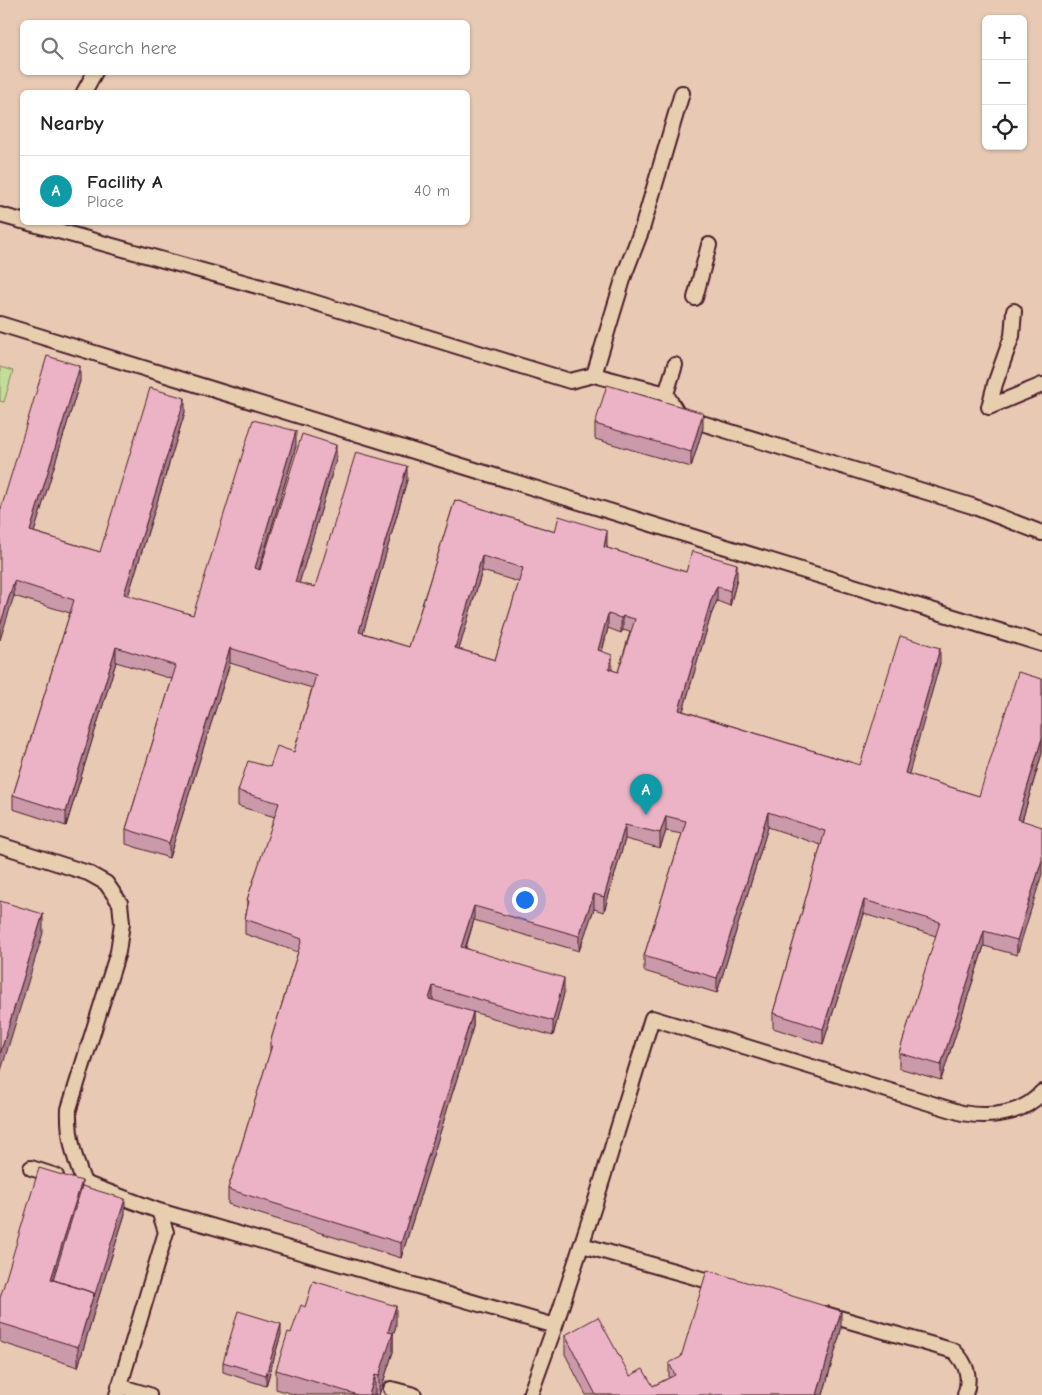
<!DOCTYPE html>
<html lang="en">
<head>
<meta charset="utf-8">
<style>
  :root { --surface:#fff; --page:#f2f2f2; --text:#222; --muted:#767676; --line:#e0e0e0; --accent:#c8321e }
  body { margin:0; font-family:"Comic Neue",sans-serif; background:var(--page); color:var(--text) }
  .controls { position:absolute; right:15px; top:15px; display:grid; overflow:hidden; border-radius:8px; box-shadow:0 1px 4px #0004 }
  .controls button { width:45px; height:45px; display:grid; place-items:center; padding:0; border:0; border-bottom:1px solid var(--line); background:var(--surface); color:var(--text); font:25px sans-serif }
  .you { position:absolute; left:524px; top:899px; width:18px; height:18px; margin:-12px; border:4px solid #fff; border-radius:50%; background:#1a73e8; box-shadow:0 0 0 8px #1a73e833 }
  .badge { display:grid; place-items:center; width:32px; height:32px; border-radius:50%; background:var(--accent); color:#fff; font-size:16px; font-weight:700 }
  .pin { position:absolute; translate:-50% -41px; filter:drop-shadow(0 1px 2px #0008) }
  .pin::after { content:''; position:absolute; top:26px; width:18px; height:15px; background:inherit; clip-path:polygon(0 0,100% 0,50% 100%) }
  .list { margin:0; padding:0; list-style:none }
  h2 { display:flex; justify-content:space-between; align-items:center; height:65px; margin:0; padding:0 20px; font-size:21px }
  h2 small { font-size:16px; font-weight:400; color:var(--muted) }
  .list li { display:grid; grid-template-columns:32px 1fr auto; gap:15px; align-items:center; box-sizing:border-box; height:70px; padding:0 20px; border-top:1px solid var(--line) }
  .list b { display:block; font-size:19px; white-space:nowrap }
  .list p { margin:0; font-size:16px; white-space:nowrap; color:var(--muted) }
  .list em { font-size:16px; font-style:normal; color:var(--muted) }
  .icon { flex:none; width:28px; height:28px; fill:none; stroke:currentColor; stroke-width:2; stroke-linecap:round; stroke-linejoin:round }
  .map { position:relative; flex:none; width:1042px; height:1395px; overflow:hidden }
  .search { position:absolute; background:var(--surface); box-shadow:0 1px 4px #0004; left:20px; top:20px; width:450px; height:55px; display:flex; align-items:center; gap:12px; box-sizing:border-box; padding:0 18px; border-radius:8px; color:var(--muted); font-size:19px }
  .panel { position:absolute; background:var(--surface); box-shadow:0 1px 4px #0004; left:20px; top:90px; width:450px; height:135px; border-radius:8px }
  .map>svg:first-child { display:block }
  .green { fill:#c1de96; stroke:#867e60 }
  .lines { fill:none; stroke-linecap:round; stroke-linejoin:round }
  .lane-casing { stroke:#4a1f2b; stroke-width:18 }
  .lane { stroke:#e7ceaf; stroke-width:14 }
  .wall { fill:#cb9aaa; stroke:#4a1f2b; fill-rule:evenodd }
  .shaded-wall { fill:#a57d8b; stroke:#4a1f2b }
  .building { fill:#ecb3c6; stroke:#4a1f2b; fill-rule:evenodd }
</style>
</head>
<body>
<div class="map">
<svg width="1042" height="1395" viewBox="0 0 1042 1395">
  <rect width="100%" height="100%" fill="#e8c9b4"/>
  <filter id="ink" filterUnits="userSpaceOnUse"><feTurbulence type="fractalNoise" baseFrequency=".02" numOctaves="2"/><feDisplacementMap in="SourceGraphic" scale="10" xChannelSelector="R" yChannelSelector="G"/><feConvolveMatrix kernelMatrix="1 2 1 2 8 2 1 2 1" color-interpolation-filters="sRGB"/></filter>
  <g filter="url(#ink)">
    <path class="green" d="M 0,367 L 13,371 L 4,402 L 0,401 Z"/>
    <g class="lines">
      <g class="lane-casing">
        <path id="lane" d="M 84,92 L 95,72
          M 0,215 L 22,221
          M 26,222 L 297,297 L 570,381 L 594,375 L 666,394 L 675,365
          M 695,298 L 709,245
          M 0,324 L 1042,644
          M 594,375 L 625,273 L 642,229 L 682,93
          M 666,394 L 679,416 L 972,506 L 1042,533
          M 989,407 L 995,384 L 1012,336 L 1014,311
          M 989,407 L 1042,385
          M 0,845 L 88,873 L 106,883 L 120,903 L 122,923 L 118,952 L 69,1109 C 68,1137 74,1157 84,1183 L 159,1211 L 166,1232 L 117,1395
          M 31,1168 L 56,1176
          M 159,1211 L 555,1326 L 530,1395
          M 582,1245 L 723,1285
          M 825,1314 L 954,1351 C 967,1364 971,1377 965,1395
          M 555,1326 L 596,1200 L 652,1018 L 962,1113 C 989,1118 1023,1115 1042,1092
          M 119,1386 L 149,1395
          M 391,1389 L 414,1395"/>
      </g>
      <use href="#lane" class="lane"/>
    </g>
    <path class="wall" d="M 80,381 L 34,532 L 100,552 L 185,412 L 128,596 L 193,615 L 296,446 L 259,570 L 260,570 L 336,460 L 299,583 L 315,587 L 407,480 L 363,633 L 409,647 L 455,500 L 555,532 L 607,546 L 607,548 L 686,572 L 737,579 L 730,606 L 717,601 L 711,615 L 683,711 L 860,765 L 940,663 L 908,774 L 979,796 L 1042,679 L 1042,753 L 1022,821 L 1017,955 L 984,946 L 941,1080 L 899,1068 L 899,1053 L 936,936 L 864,914 L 823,1044 L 773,1028 L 773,1013 L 821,845 L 768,827 L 717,993 L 644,971 L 644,956 L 682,834 L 666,831 L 660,848 L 625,839 L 604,912 L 594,909 L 579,951 L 474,920 L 466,948 L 564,993 L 553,1036 L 473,1012 L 473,1027 L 401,1258 L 228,1204 L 228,1189 L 270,1052 L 270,1043 L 298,952 L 245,934 L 245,919 L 247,910 L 247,900 L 275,817 L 238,806 L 238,791 L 270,767 L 294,752 L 312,688 L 230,663 L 169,858 L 126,844 L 126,829 L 172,679 L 116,662 L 66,826 L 13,809 L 13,795 L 70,613 L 14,596 L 0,512 ZM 482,571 L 519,582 L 495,660 L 459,649 ZM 608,628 L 621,633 L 623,630 L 630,632 L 618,672 L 612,670 L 602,652 Z
      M 595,424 L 703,428 L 691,467 L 595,439 Z
      M 82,1186 L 125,1214 L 94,1312 L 78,1367 L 0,1342 L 0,1298 Z
      M 305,1307 L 396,1326 L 393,1335 L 393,1352 L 379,1395 L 375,1394 L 375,1395 L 296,1395 L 276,1389 L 276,1370 Z
      M 841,1330 L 823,1395 L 586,1395 L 565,1354 L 565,1335 L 630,1376 L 653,1386 L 669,1378 L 669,1363 Z
      M 281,1334 L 266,1386 L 223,1372 L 223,1362 Z"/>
    <path class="shaded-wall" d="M 80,366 L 80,381 L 30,546 L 30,531 Z
      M 185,398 L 185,412 L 124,609 L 124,594 Z
      M 703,413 L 703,428 L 691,467 L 691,452 Z
      M 296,431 L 296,446 L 255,583 L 255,568 Z
      M 336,445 L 336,460 L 295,597 L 295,582 Z
      M 407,466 L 407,480 L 359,647 L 359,632 Z
      M 607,531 L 607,546 L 604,561 L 604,547 Z
      M 482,556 L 482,571 L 455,663 L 455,648 Z
      M 737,564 L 737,579 L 730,606 L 730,591 Z
      M 14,581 L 14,596 L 0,640 L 0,626 Z
      M 717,586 L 717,601 L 711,615 L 679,725 L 679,710 L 711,600 Z
      M 608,614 L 608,628 L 598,665 L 598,650 Z
      M 623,616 L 623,630 L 621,633 L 621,618 Z
      M 116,647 L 116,662 L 66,826 L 66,812 Z
      M 230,648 L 230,663 L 169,858 L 169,843 Z
      M 940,648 L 940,663 L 905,788 L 905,773 Z
      M 612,655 L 612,670 L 609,684 L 609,669 Z
      M 1042,738 L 1042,753 L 1018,834 L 1018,819 Z
      M 768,812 L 768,827 L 717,993 L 717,978 Z
      M 666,816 L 666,831 L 660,848 L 660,833 Z
      M 625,825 L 625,839 L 604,912 L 604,897 Z
      M 1042,860 L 1042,874 L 1017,955 L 1017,940 Z
      M 594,894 L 594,909 L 579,951 L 579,936 Z
      M 864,900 L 864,914 L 823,1044 L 823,1029 Z
      M 474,906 L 474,920 L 461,961 L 461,947 Z
      M 43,914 L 43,933 L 0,1074 L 0,1054 Z
      M 984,931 L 984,946 L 941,1080 L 941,1065 Z
      M 564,978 L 564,993 L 553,1036 L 553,1021 Z
      M 433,986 L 433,1000 L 429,999 Z
      M 473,1012 L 473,1027 L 401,1258 L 401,1243 Z
      M 82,1181 L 82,1200 L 55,1285 L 51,1279 Z
      M 125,1199 L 125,1214 L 94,1312 L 78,1367 L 78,1347 L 94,1293 Z
      M 396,1306 L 396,1326 L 393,1335 L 393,1352 L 379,1395 L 379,1376 L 388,1332 Z
      M 841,1311 L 841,1330 L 823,1395 L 817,1395 Z
      M 281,1324 L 281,1334 L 266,1386 L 266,1375 Z
      M 375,1375 L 375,1395 L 369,1395 Z"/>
    <path class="building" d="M 47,356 L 80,366 L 30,531 L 100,552 L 150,388 L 185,398 L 124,594 L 193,615 L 253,420 L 296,431 L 255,568 L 260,570 L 302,434 L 336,445 L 295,582 L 315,587 L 356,452 L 407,466 L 359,632 L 409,647 L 455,500 L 555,532 L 559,516 L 607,531 L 604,547 L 686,572 L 692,551 L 737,564 L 730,591 L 717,586 L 711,600 L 679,710 L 860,765 L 900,636 L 940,648 L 905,773 L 979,796 L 1018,672 L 1042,679 L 1042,738 L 1018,819 L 1042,827 L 1042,860 L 1017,940 L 984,931 L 941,1065 L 899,1053 L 940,922 L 864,900 L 823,1029 L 773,1013 L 825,831 L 768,812 L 717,978 L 644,956 L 686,821 L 666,816 L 660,833 L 625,825 L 604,897 L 594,894 L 579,936 L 474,906 L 461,947 L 564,978 L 553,1021 L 433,986 L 429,999 L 473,1012 L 401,1243 L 228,1189 L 272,1045 L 270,1043 L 302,939 L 245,919 L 249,901 L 247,900 L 279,803 L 238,791 L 248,761 L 270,767 L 277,746 L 294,752 L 316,675 L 230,648 L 169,843 L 126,829 L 176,666 L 116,647 L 66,812 L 13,795 L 74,600 L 14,581 L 0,626 L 0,512 ZM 482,556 L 523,568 L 495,660 L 455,648 ZM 608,614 L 621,618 L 623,616 L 635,619 L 618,672 L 609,669 L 612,655 L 598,650 Z
      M 607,385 L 703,413 L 691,452 L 595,424 Z
      M 0,901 L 43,914 L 0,1054 Z
      M 39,1168 L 82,1181 L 51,1279 L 94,1293 L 78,1347 L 0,1323 L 0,1298 Z
      M 82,1186 L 125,1199 L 94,1297 L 94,1293 L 53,1280 Z
      M 707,1270 L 841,1311 L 817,1395 L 596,1395 L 565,1335 L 598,1317 L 630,1376 L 643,1369 L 653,1386 L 675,1375 L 669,1363 L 681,1357 Z
      M 313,1281 L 396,1306 L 388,1332 L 393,1333 L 379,1376 L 375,1375 L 369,1395 L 358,1395 L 276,1370 L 288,1332 L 291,1333 L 301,1305 L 305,1307 Z
      M 238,1311 L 281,1324 L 266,1375 L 223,1362 Z"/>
  </g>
</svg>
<div class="controls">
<button>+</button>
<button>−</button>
<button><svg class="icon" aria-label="locate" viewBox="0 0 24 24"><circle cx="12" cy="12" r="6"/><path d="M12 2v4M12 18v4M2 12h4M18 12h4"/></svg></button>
</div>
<div class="you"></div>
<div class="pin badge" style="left:646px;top:815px;background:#0f9aa8">A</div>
<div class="search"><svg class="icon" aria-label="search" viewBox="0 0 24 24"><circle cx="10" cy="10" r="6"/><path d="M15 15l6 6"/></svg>Search here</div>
<section class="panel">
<h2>Nearby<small></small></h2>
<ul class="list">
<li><span class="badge" style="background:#0f9aa8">A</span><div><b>Facility A</b><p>Place</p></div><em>40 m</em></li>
</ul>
</section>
</div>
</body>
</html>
